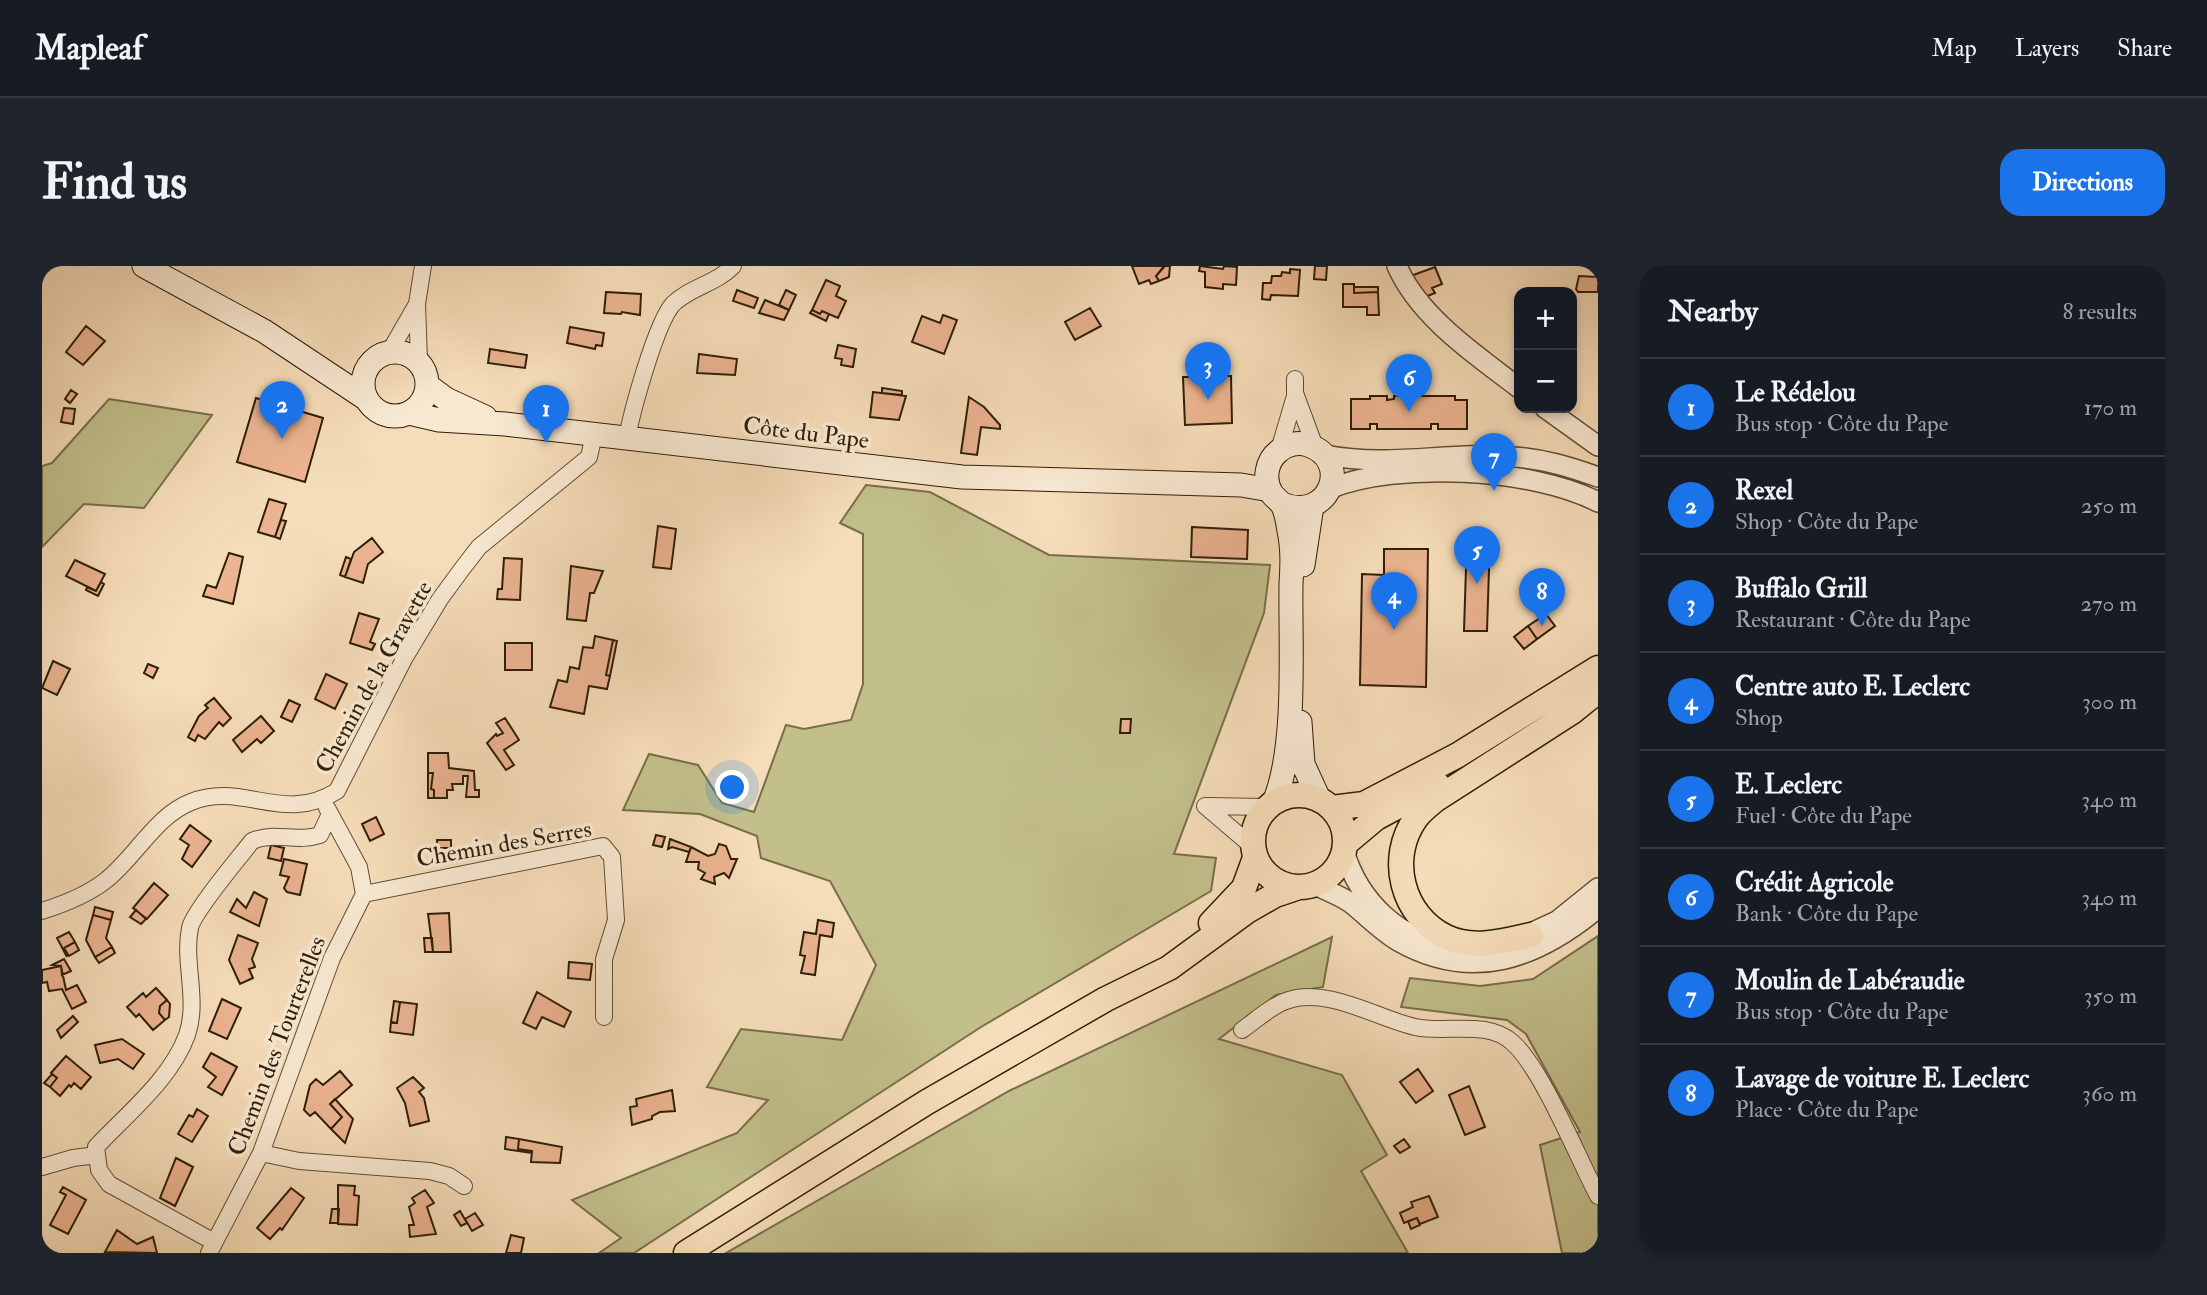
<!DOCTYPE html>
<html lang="en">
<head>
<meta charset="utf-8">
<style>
  :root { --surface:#171b24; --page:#20242c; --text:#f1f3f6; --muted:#9ea1a6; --line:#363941; --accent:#1a73e8 }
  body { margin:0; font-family:"IM FELL Double Pica",serif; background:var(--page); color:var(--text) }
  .controls { position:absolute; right:21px; top:21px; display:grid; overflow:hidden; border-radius:14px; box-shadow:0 4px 10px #0003 }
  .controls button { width:63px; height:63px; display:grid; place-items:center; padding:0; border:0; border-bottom:2px solid var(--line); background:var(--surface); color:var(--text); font:35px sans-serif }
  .you { position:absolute; left:691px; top:522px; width:24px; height:24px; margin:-18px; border:5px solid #fff; border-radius:50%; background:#1a73e8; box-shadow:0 0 0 10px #1a73e833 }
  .badge { display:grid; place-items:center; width:46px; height:46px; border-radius:50%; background:var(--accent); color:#fff; font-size:23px; font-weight:700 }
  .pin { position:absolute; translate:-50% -58px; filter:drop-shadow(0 2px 4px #0008) }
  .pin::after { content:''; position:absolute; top:37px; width:24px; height:21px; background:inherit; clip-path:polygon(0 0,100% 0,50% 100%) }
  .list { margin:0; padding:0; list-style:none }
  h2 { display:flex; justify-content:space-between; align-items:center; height:91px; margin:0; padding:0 28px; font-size:30px }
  h2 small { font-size:23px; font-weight:400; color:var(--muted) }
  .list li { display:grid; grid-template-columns:46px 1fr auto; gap:21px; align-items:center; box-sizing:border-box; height:98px; padding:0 28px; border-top:2px solid var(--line) }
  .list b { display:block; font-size:26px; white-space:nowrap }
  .list p { margin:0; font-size:23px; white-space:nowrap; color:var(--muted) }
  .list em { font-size:23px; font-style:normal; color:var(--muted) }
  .map { position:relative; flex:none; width:1556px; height:987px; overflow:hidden; border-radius:21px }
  header { display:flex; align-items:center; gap:42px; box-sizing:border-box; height:98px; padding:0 35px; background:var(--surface); border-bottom:2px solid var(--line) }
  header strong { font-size:33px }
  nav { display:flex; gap:38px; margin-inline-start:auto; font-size:24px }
  .intro { display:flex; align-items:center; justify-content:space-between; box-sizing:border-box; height:168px; padding:0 42px }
  h1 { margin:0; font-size:49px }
  .button { padding:18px 32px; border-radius:21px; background:var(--accent); color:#fff; font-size:24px; font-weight:700 }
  main { display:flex; gap:42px; padding:0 42px }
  aside { flex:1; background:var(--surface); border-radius:21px; box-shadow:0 4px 10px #0003 }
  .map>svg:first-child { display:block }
  .green { fill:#c2bf8b; stroke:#786e4a; stroke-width:2 }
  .building { fill:#ecb491; stroke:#2e1e08; stroke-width:2 }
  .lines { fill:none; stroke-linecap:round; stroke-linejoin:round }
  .minor-casing { stroke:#604e34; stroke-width:18 }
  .tertiary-casing { stroke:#604e34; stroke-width:22 }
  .secondary-casing { stroke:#2e1e08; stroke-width:25 }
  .primary-casing { stroke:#2e1e08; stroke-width:27 }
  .minor { stroke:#f9e9d2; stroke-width:16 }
  .tertiary { stroke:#f9e9d2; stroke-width:19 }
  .secondary { stroke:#f9e9d2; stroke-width:23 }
  .primary { stroke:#f6ddb9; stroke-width:24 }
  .labels { text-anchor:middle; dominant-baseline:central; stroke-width:7; stroke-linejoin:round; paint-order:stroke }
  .street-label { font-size:24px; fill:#2e1e08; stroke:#f9e9d2 }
</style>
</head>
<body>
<header>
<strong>Mapleaf</strong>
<nav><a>Map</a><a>Layers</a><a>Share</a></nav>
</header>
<div class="intro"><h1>Find us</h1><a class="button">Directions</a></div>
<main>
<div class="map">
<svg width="1556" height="987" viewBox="0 0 1556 987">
  <rect width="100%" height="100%" fill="#f6ddb9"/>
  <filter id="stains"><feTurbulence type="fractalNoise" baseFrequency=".00286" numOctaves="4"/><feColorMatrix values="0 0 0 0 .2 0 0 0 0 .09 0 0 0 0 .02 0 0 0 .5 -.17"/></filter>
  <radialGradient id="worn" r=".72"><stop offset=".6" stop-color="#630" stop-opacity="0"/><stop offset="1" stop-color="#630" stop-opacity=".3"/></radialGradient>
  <path class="green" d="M 67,133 L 170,149 L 102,242 L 42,238 L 0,281 L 0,200 L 10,197 Z
    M 824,219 L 888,226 L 1007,289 L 1228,299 L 1222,347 L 1132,588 L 1174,592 L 1169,625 L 939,761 L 592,987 L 557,987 L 579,972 L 530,934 L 695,867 L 726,834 L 665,821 L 699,763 L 800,774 L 834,699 L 788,615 L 719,592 L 715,570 L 658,548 L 581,544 L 607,488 L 656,499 L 680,537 L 712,546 L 744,459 L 762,463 L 809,454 L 821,418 L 821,268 L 798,257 Z
    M 1556,670 L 1556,987 L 1520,987 L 1498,879 L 1538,866 L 1484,768 L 1465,754 L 1359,741 L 1368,712 L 1438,720 L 1491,713 Z
    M 1290,671 L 1281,721 L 1234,729 L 1177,773 L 1300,809 L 1345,889 L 1319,905 L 1366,987 L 684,987 L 967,825 Z"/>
  <path class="building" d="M 1090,0 L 1122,0 L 1122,1 L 1114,10 L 1117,15 L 1109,18 L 1107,14 L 1097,18 Z
    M 1128,0 L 1127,11 L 1117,15 L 1114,10 L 1122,0 Z
    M 1158,0 L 1181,3 L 1182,0 L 1195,1 L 1194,19 L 1181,18 L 1181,23 L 1163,21 L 1163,6 L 1157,5 Z
    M 1273,0 L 1285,0 L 1284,14 L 1272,13 Z
    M 1393,1 L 1400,18 L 1390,22 L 1393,27 L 1383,31 L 1366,11 Z
    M 1248,3 L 1258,4 L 1256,30 L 1229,29 L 1228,34 L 1220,33 L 1221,17 L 1229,17 L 1230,10 L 1239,10 L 1240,6 L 1248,7 Z
    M 1537,10 L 1556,11 L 1556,26 L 1536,26 L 1534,23 Z
    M 784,14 L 798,20 L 794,30 L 804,35 L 796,52 L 780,45 L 778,48 L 770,44 Z
    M 1301,18 L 1312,18 L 1312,27 L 1336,26 L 1337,49 L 1325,49 L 1325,41 L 1301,41 Z
    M 1312,21 L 1336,21 L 1336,26 L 1312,27 Z
    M 695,24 L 716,32 L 712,42 L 691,35 Z
    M 744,24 L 754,29 L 747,44 L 737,39 Z
    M 564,26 L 599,28 L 598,49 L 580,46 L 579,48 L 562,47 Z
    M 723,34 L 747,44 L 742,54 L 717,47 Z
    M 1048,42 L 1059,60 L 1033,74 L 1023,56 Z
    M 770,44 L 778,48 L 780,45 L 787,48 L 784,55 L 768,47 Z
    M 901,49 L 915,54 L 902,88 L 870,76 L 880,50 L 898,57 Z
    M 44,60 L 63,75 L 41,99 L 24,86 Z
    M 528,61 L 562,67 L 560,80 L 554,79 L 553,83 L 525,77 Z
    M 796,79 L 814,83 L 811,101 L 799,99 L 800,93 L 793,92 Z
    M 448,83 L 485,89 L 483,102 L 446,97 Z
    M 657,88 L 695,93 L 693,109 L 655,107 Z
    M 1171,102 L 1171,110 L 1189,110 L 1190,157 L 1143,159 L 1141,111 L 1160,111 L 1160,103 Z
    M 840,122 L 860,125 L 860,129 L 840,127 Z
    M 29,124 L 35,128 L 28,137 L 23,133 Z
    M 831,126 L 864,130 L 857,154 L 828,151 Z
    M 1328,130 L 1345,130 L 1345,134 L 1352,133 L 1352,130 L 1413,130 L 1413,134 L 1425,134 L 1425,163 L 1396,163 L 1396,158 L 1389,158 L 1389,163 L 1335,163 L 1335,158 L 1328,158 L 1328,163 L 1309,163 L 1309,133 L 1328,133 Z
    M 927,131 L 942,141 L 958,159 L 958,163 L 939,161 L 935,189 L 919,187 Z
    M 214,132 L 281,152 L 263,216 L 195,196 Z
    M 22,142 L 33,143 L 31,158 L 19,156 Z
    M 227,233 L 244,238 L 233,271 L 216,266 Z
    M 239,254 L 244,255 L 238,273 L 233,271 Z
    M 616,260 L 634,263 L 629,303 L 611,301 Z
    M 1150,261 L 1206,264 L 1205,293 L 1149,291 Z
    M 1425,271 L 1448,272 L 1445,365 L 1422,365 Z
    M 330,272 L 341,286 L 326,298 L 321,317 L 303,311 L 312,286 Z
    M 1342,283 L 1386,283 L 1384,421 L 1318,419 L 1320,308 L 1342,309 Z
    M 187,287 L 201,291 L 191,338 L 161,330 L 165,319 L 174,322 Z
    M 304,291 L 309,293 L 303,311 L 298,309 Z
    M 462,292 L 480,293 L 478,334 L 455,333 L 456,323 L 460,323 Z
    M 33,294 L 63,308 L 54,325 L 24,310 Z
    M 529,300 L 561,305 L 552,327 L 548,327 L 544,355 L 525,353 Z
    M 59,316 L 62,318 L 56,330 L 44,324 L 45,321 L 54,325 Z
    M 317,347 L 337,353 L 328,376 L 333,378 L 330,384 L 308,377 Z
    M 1504,348 L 1513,360 L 1495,373 L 1486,360 Z
    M 1486,360 L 1495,373 L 1482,383 L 1472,371 Z
    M 553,370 L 571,374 L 564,409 L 568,410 L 565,423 L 547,420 L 542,448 L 508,441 L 516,414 L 525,416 L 528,401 L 537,403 L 541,381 L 551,382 Z
    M 571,374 L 575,375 L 568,410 L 564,409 Z
    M 463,377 L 490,377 L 490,404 L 463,404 Z
    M 11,395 L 28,403 L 15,429 L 0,422 Z
    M 106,398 L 116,402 L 111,412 L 102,407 Z
    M 284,408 L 305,418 L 293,443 L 273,433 Z
    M 172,432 L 189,452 L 181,460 L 177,456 L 163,473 L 156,469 L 153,475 L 146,471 L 157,450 L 166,442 L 163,439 Z
    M 247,434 L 258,439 L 250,456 L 239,451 Z
    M 219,450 L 232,465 L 219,477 L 215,473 L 200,486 L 191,474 Z
    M 463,452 L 477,474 L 462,484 L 472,499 L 464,504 L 445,477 L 454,468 L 455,470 L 461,467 L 454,457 Z
    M 1079,453 L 1089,453 L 1088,467 L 1078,467 Z
    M 386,487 L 406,487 L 407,502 L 432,505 L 433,524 L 437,524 L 437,531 L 424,531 L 426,510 L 421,510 L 421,518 L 410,518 L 411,524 L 405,524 L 405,532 L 392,532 L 392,524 L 389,523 L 391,507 L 386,507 Z
    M 386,507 L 391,507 L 389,523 L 392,524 L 392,532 L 386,532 Z
    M 334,551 L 342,568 L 328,575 L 320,558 Z
    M 148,559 L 169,575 L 150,601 L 140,593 L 147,579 L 138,573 Z
    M 614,569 L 623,571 L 620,581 L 611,579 Z
    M 628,573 L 649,581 L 647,586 L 630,581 L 626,583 Z
    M 395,574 L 409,574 L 409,582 L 395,582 Z
    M 677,578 L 684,580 L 689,593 L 695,593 L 687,612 L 682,607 L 672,611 L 673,618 L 659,613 L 663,607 L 656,603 L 657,596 L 644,596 L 649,581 L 666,590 L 673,588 Z
    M 229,579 L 242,582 L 239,595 L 226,592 Z
    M 242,593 L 265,598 L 258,629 L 245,626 L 242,622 L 247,611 L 238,609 Z
    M 112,617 L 126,629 L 105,653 L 91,642 Z
    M 212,626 L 225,633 L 217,660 L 188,646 L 195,633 L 204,642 Z
    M 53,641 L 71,646 L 69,654 L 51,649 Z
    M 94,644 L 104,653 L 99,658 L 88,651 Z
    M 407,647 L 409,686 L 391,686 L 386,648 Z
    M 51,649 L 69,654 L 64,672 L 70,681 L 53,691 L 44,674 Z
    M 776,654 L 792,657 L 790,671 L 778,669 L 773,709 L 759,707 L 763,690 L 758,689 L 762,666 L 774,668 Z
    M 27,666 L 33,676 L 22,682 L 25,691 L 15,672 Z
    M 196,669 L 216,677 L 210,693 L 213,701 L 207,703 L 211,712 L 198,718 L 187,694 Z
    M 382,672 L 390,672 L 391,686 L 383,686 Z
    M 33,676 L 37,684 L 27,690 L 22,682 Z
    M 70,681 L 73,687 L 57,697 L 53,691 Z
    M 22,693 L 29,705 L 20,709 L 19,700 L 10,699 Z
    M 527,696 L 550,698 L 548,714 L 526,712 Z
    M 19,700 L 24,724 L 35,719 L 44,736 L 30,743 L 20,723 L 7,725 L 5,716 L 0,717 L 0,704 Z
    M 114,722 L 125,734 L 118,740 L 117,747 L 123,754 L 111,764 L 97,748 L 94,751 L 85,741 L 101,727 L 104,731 Z
    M 495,726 L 529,746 L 522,761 L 500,751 L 494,763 L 481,757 Z
    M 180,733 L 199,742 L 185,773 L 167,765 Z
    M 125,734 L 128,738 L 127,751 L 123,754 L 117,747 L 118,740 Z
    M 352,735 L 358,736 L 355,757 L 349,756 Z
    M 358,736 L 375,738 L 371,769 L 348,766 L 349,756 L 355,757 Z
    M 31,750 L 36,756 L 19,772 L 15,764 Z
    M 80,773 L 102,788 L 91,803 L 76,793 L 58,797 L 53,779 Z
    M 169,787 L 195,801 L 180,829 L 166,821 L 174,811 L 161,801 Z
    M 24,790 L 49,811 L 39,823 L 32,817 L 29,821 L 27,819 L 18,830 L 8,821 L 15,812 L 9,807 Z
    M 1376,803 L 1391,825 L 1374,837 L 1358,816 Z
    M 298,805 L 310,819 L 288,838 L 300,851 L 289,863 L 273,846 L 268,850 L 262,844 L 268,819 L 274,813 L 281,819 Z
    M 10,808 L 15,812 L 8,821 L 2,817 Z
    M 371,811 L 382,822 L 377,826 L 382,832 L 387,855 L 368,860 L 363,837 L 355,822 Z
    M 1427,820 L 1443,861 L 1423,869 L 1407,829 Z
    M 630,824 L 633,845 L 618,846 L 610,850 L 610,853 L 590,859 L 588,841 L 595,840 L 594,833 Z
    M 293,833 L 311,853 L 303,877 L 289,863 L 300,851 L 288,838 Z
    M 155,843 L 166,850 L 150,876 L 136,868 L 147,849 L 151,851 Z
    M 464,871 L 477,873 L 476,883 L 490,887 L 463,883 Z
    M 477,873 L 520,881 L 518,897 L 489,896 L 490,885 L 476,883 Z
    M 1362,873 L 1368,881 L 1358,887 L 1352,880 Z
    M 134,892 L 151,901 L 133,940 L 118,932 Z
    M 296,919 L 313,920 L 312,929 L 317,930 L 315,959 L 296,958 Z
    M 21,921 L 44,934 L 26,968 L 8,959 L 24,929 L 18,926 Z
    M 249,922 L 262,932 L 240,964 L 238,962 L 228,973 L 215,962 Z
    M 383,924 L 392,937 L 385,941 L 394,968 L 368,971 L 367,959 L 372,959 L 367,941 L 373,937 L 370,932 Z
    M 1387,930 L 1396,951 L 1378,958 L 1375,952 L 1362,957 L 1358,947 L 1371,941 L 1369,936 Z
    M 290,943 L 297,943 L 296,957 L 288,957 Z
    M 418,945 L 425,957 L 419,960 L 412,949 Z
    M 433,947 L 441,959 L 430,965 L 423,953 Z
    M 1375,952 L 1378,959 L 1369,963 L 1366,955 Z
    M 75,964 L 95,978 L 111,971 L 115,987 L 63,986 Z
    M 469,969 L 482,972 L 479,987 L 464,987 Z"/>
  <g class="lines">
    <g class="minor-casing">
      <path id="minor" d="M 348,85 L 375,38
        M 377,95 L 375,38 L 381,0
        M 1253,113 L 1253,127 L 1273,181
        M 585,172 C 590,145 614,57 631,38 C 648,21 674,18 691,0
        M 1237,184 L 1253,130
        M 1163,540 L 1210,580
        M 1166,540 L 1223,541
        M 322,628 L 561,580 L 570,591 L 574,654 L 562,693 L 562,751
        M 0,645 C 22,638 45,629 63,615 C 93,592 113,550 149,536 C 201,515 241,559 295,525 L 363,391 L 398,333 L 420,303 L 437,281 L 547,191 L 552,169
        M 1200,764 C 1213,755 1229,740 1244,735 C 1285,720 1334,752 1373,761 C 1404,768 1445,753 1471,777 C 1500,803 1536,892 1556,930
        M 219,887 L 257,895 L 388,905 L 407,910 L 422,920
        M 0,901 L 31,892 L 55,889
        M 172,976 L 67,918 L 57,904 L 54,881 C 85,848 129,813 145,769 C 157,734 141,697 148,662 C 151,646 197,592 210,575 C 233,565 254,577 278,569 L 287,550
        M 167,987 L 219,887 L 290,692 L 322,628 L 317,601 L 285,542"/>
    </g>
    <g class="tertiary-casing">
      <path id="tertiary" d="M 1355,0 C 1377,51 1434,89 1477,122
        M 1503,142 L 1556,180
        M 1283,189 C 1350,202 1407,185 1472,191 C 1502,193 1528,201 1556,211
        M 1287,223 C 1355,195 1491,202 1556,236
        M 1302,585 C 1317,635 1358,676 1412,681
        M 1272,618 C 1284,625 1300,630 1310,638 C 1325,650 1339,665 1356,675 C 1430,717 1495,693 1556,642
        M 1476,673 L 1515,655 L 1556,622"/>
    </g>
    <g class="secondary-casing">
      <path id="secondary" d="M 102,0 L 222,65 L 323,132
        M321 118a32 32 0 1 1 64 0a32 32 0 1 1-64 0Z
        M 385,119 L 404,133 L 443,151
        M 367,147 L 397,154 L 463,158 L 920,211 L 1199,219 L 1228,224
        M 1261,299 L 1270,240
        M 1258,456 L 1261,498 L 1277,533
        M 1233,534 C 1255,477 1248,381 1249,318 C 1250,301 1251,283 1247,265 C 1246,258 1244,247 1241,240 C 1238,235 1233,232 1230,228 C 1221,214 1224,195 1237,185 C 1244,178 1257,176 1266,179 C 1311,194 1288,257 1240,238"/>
    </g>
    <g class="primary-casing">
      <path id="primary" d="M1211 575a46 46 0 1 1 92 0a46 46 0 1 1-92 0Z
        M 1290,542 L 1322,538 L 1416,489 L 1556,402
        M 1303,578 L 1334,552 L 1396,519
        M 1169,657 L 1202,622 L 1213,592
        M 1489,669 C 1462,675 1431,684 1404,671 C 1360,650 1345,592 1374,552 C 1379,545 1387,539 1393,534 L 1530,446 L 1556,425
        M 644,987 L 885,836 L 1064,733 L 1127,702 L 1205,645 L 1233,629 L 1257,621"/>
    </g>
    <use href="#minor" class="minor"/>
    <use href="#tertiary" class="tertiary"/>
    <use href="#secondary" class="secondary"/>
    <use href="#primary" class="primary"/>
  </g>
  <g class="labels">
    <g class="street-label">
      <text transform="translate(764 167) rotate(7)">Côte du Pape</text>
      <text transform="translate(332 411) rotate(-61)">Chemin de la Gravette</text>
      <text transform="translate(462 578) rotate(-10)">Chemin des Serres</text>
      <text transform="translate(235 780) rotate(-69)">Chemin des Tourterelles</text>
    </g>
  </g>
  <rect width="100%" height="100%" filter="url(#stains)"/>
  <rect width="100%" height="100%" fill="url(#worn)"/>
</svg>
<div class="controls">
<button>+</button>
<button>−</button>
</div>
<div class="you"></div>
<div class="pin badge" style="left:504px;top:177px">1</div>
<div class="pin badge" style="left:240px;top:173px">2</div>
<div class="pin badge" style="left:1166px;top:134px">3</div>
<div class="pin badge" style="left:1352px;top:364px">4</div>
<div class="pin badge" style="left:1435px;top:318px">5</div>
<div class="pin badge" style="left:1367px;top:146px">6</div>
<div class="pin badge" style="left:1452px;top:225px">7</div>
<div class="pin badge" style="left:1500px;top:360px">8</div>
</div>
<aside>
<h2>Nearby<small>8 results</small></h2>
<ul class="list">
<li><span class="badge">1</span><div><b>Le Rédelou</b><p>Bus stop · Côte du Pape</p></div><em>170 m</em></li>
<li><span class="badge">2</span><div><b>Rexel</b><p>Shop · Côte du Pape</p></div><em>250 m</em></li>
<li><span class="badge">3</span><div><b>Buffalo Grill</b><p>Restaurant · Côte du Pape</p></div><em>270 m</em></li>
<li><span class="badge">4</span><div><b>Centre auto E. Leclerc</b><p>Shop</p></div><em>300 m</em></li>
<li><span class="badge">5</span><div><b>E. Leclerc</b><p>Fuel · Côte du Pape</p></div><em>340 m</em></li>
<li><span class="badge">6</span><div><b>Crédit Agricole</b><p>Bank · Côte du Pape</p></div><em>340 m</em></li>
<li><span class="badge">7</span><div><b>Moulin de Labéraudie</b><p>Bus stop · Côte du Pape</p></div><em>350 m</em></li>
<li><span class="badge">8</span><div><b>Lavage de voiture E. Leclerc</b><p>Place · Côte du Pape</p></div><em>360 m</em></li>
</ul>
</aside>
</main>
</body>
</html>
